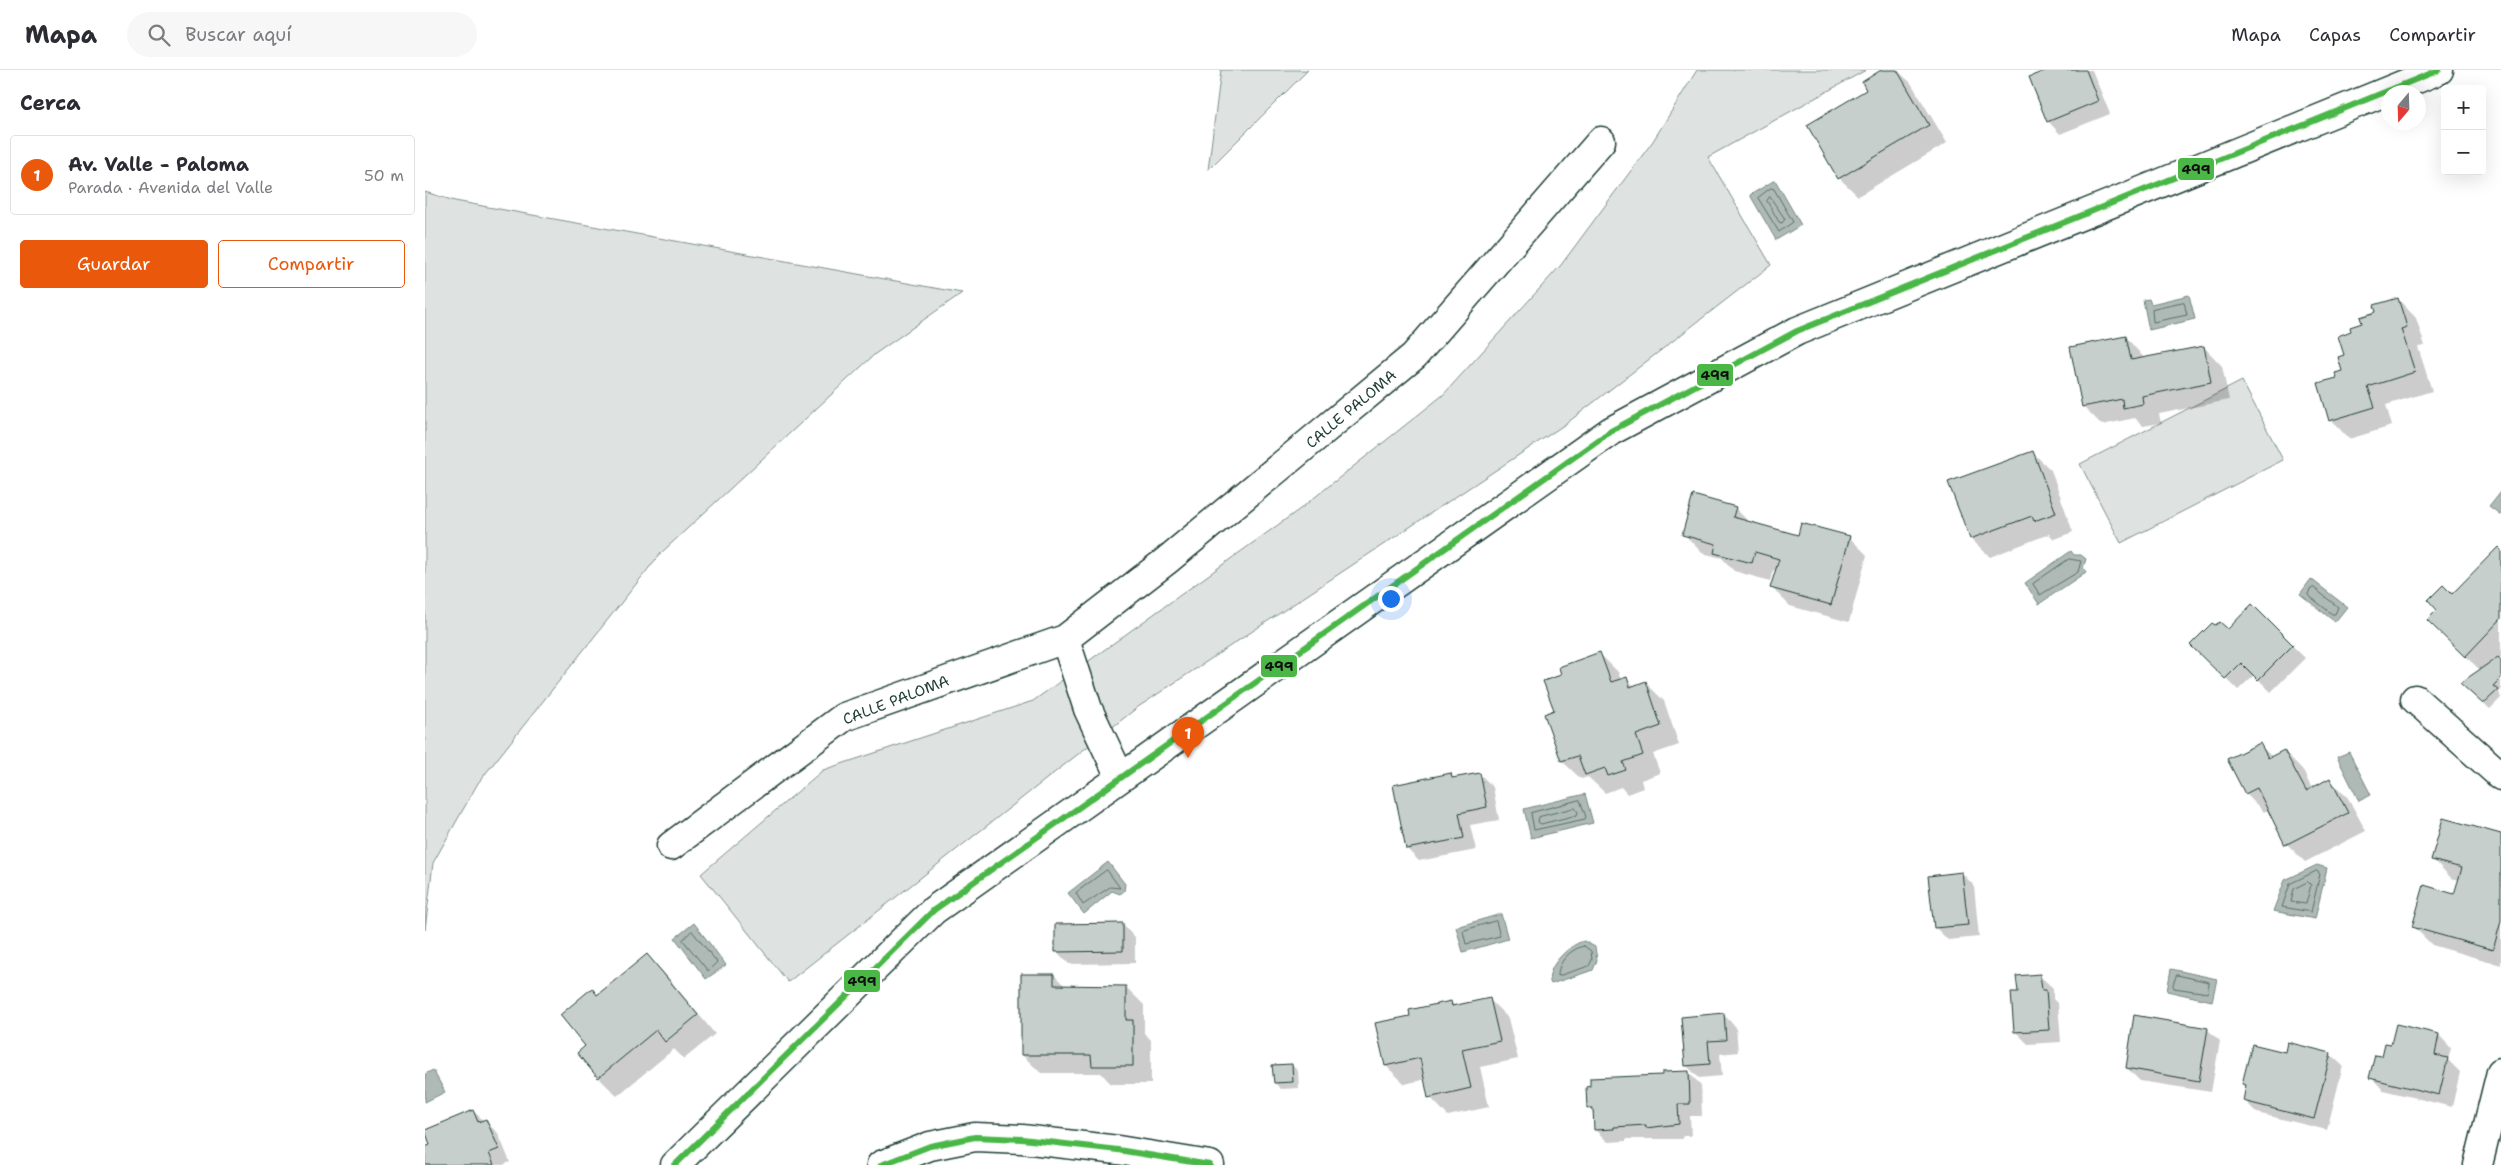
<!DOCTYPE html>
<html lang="es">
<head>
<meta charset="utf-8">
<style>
  :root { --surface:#fff; --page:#f7f7f7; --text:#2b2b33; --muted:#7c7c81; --line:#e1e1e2; --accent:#ea580c }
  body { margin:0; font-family:"Shantell Sans",sans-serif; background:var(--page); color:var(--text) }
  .controls { position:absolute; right:15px; top:15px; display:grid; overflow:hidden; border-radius:5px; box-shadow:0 5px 20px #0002 }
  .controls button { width:45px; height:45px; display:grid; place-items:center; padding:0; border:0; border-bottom:1px solid var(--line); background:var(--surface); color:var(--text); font:25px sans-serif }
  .compass { position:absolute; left:1956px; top:15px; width:45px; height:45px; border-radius:50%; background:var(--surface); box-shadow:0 5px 20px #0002; rotate:199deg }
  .you { position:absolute; left:965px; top:528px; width:18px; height:18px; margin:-12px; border:4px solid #fff; border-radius:50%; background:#1a73e8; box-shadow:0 0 0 8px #1a73e833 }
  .badge { display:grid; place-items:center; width:32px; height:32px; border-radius:50%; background:var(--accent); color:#fff; font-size:16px; font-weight:700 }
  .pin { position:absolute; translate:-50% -41px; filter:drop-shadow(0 1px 2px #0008) }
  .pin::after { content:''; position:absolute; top:26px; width:18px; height:15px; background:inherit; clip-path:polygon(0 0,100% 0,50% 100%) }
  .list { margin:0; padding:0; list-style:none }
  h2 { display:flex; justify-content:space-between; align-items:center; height:65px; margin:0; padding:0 20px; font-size:21px }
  h2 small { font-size:16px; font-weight:400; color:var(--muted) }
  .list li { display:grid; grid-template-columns:32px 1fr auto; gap:15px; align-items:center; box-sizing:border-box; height:80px; margin:0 10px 10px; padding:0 10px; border:1px solid var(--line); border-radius:5px }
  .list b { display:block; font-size:19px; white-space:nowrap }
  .list p { margin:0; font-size:16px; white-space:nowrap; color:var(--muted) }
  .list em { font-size:16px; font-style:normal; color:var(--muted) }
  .actions { display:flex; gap:10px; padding:15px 20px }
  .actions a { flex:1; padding:11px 0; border:1px solid var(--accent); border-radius:5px; text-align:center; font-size:18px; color:var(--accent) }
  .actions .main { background:var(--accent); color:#fff }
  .icon { flex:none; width:28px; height:28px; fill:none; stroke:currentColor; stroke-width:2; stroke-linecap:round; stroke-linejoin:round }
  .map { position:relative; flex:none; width:2076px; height:1095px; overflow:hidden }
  header { display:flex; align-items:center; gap:30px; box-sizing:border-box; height:70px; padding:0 25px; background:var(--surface); border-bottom:1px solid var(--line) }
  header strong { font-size:24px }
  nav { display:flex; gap:28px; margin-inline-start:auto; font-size:18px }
  .search { width:350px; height:45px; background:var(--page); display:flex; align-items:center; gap:12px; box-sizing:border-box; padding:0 18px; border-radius:28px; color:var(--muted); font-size:19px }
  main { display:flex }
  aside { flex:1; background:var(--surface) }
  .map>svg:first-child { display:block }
  .green { fill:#dee3e2; stroke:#7e908b }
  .water { fill:#afbab7; stroke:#758883 }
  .shadow { fill:#0003 }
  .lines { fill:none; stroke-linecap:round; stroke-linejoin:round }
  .shore { stroke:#596f68; stroke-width:1 }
  .building { fill:#c7cfcc; stroke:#1f3d34 }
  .street-casing { stroke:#1f3d34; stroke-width:31 }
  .street { stroke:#fff; stroke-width:28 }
  .bus-1-casing { stroke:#fff; stroke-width:10 }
  .bus-1 { stroke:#4ab747; stroke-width:6 }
  .labels { text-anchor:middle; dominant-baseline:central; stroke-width:4.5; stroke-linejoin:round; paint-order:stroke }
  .street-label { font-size:15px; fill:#1f3d34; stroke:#fff }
  .line-badge { stroke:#fff; stroke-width:2 }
  .pale-badge-label { font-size:14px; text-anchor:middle; font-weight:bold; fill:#111 }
</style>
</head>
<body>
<header>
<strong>Mapa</strong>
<div class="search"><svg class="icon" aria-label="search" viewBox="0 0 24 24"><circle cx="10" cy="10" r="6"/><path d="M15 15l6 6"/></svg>Buscar aquí</div>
<nav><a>Mapa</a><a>Capas</a><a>Compartir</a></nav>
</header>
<main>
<aside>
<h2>Cerca<small></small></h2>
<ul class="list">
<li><span class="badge">1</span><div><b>Av. Valle - Paloma</b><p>Parada · Avenida del Valle</p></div><em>50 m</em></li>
</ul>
<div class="actions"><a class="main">Guardar</a><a>Compartir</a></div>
</aside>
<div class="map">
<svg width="2076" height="1095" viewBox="0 0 2076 1095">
  <rect width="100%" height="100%" fill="#fff"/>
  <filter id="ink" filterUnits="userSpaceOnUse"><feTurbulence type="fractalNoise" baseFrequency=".02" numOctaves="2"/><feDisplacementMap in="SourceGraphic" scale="10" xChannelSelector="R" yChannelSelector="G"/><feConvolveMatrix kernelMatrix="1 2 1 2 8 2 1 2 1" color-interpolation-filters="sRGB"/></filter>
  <g filter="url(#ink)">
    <path class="green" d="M 796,0 L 883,0 L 783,100 Z
      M 1272,0 L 1441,0 L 1283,87 L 1346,195 L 1142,353 L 713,637 L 363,912 L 276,804 L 398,700 L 608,631 L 875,439 L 1018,325 L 1136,195 L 1228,71 Z
      M 0,122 L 30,131 L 537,223 L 450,284 L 235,484 L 53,713 L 8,793 L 0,860 Z
      M 1817,311 L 1858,390 L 1696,473 L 1655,394 Z"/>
    <path class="water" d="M 1350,110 L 1376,155 L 1351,170 L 1325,125 Z
      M 1764,225 L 1770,249 L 1724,260 L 1718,230 L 1724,229 L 1726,234 Z
      M 2076,421 L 2076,445 L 2064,436 Z
      M 1646,481 L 1649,485 L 1656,485 L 1661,489 L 1658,498 L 1661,502 L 1614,534 L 1600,513 Z
      M 1886,509 L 1922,537 L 1910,552 L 1875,524 Z
      M 1924,682 L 1946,725 L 1934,731 L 1912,687 Z
      M 1160,724 L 1168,753 L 1106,768 L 1099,739 Z
      M 683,792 L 700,814 L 699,821 L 695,824 L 687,821 L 659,844 L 643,823 Z
      M 1892,795 L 1902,798 L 1890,849 L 1848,841 L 1860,810 Z
      M 1076,844 L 1083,869 L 1038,882 L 1031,857 Z
      M 269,853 L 301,895 L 281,909 L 250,868 Z
      M 1159,871 L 1170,877 L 1172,890 L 1168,900 L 1126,914 C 1118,900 1144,874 1159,871 Z
      M 1746,899 L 1792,909 L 1787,931 L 1742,921 Z
      M 8,1000 L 20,1022 L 0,1032 L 0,1004 Z"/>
    <path class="shadow" d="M 1459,0 L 1472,0 L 1486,13 L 1522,73 L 1433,126 L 1414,108 L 1443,21 Z
      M 1625,0 L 1667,0 L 1685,44 L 1635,64 L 1623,51 Z
      M 1973,229 L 1991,248 L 2000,276 L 1993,277 L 2007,321 L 1961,335 L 1967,356 L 1924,369 L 1906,350 L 1913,309 L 1918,302 L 1928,262 Z
      M 1701,267 L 1720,289 L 1779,277 L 1797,296 L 1804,330 L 1734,344 L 1736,353 L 1718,356 L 1710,348 L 1677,355 L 1659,337 L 1647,278 Z
      M 1607,382 L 1626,400 L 1648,462 L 1629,469 L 1624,464 L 1565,487 L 1546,469 Z
      M 1310,438 L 1325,453 L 1374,466 L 1424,467 L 1442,485 L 1424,552 L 1365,536 L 1347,518 L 1351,501 L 1348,500 L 1345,511 L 1309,501 L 1297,488 L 1277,483 L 1259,464 Z
      M 2076,482 L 2076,587 L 2074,589 L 2076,591 L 2076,620 L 2074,622 L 2076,628 L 2065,639 L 2043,619 L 2056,601 L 2022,568 L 2027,526 Z
      M 1827,536 L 1880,588 L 1846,622 L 1829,605 L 1813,620 L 1767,575 L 1803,561 Z
      M 1175,584 L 1193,602 L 1196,610 L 1201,608 L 1209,616 L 1220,612 L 1239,631 L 1254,675 L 1228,684 L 1235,703 L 1216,710 L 1218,718 L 1202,724 L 1196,717 L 1180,723 L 1163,707 L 1156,709 L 1137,691 L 1121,644 L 1130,641 L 1138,606 Z
      M 1834,674 L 1847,687 L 1859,681 L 1877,699 L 1887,719 L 1905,710 L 1923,728 L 1941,761 L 1880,792 L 1862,774 L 1844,739 L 1839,742 L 1821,724 L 1804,690 Z
      M 1055,704 L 1068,717 L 1074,750 L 1045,755 L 1051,780 L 994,791 L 982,779 L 1025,705 L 1030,709 Z
      M 2076,765 L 2076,895 L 2007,875 L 1989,857 L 2030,826 L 2035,810 L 2026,808 L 2008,789 Z
      M 1537,803 L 1549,816 L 1554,867 L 1523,870 L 1510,857 Z
      M 697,854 L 710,867 L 710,893 L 644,894 L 632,882 Z
      M 222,885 L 240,904 L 290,964 L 259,989 L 249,979 L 192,1026 L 173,1007 L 162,976 Z
      M 629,905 L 641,917 L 701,917 L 719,935 L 719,963 L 726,970 L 726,1014 L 686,1014 L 676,1003 L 616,1003 L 597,985 Z
      M 1615,906 L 1628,918 L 1628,929 L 1633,934 L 1636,972 L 1603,974 L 1590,961 L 1594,923 Z
      M 1065,930 L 1083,948 L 1093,989 L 1055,997 L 1064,1037 L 1023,1046 L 1005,1027 L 1001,1009 L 980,1014 L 961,996 L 987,947 L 1026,932 L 1031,937 Z
      M 1298,944 L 1311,957 L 1313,982 L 1295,984 L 1297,1006 L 1274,1008 L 1262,996 Z
      M 1972,955 L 2014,965 L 2026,978 L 2023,990 L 2035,1002 L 2027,1037 L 1958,1020 L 1946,1007 L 1967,975 Z
      M 1782,959 L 1795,971 L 1786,1022 L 1715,1011 L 1702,998 Z
      M 1861,983 L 1905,984 L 1918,996 L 1902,1060 L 1832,1043 L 1819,1030 L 1822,1018 L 1818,1014 Z
      M 867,995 L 873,1001 L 874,1018 L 856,1019 L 850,1013 Z
      M 1263,1002 L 1276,1015 L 1277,1046 L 1265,1046 L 1266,1066 L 1258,1066 L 1258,1069 L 1201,1069 L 1201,1071 L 1183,1072 L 1170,1060 L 1170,1045 L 1163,1038 L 1238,1007 Z
      M 48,1041 L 73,1063 L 85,1092 L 78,1095 L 0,1095 L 0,1079 L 6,1076 L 0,1061 Z"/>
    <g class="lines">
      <path class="shore" d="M 1346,118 L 1349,119 L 1368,152 L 1354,162 L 1333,128 Z
        M 1345,127 L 1360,149 L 1357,153 L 1354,152 L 1342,131 Z
        M 1759,232 L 1762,245 L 1728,252 L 1727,239 Z
        M 1644,489 L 1656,491 L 1653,502 L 1615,525 L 1608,514 Z
        M 1886,518 L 1889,518 L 1913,537 L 1910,544 L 1907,544 L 1883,525 Z
        M 1155,730 L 1161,747 L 1160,749 L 1109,760 L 1106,743 Z
        M 1150,738 L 1153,742 L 1152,745 L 1116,754 L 1113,752 L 1114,747 Z
        M 682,800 L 695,818 L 685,817 L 658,835 L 651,823 Z
        M 1892,801 L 1895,804 L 1886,842 L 1857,837 L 1865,814 Z
        M 1883,812 L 1886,815 L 1881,834 L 1866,832 L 1869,819 Z
        M 1071,851 L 1075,866 L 1041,874 L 1038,861 Z
        M 267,861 L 292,892 L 283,901 L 258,870 Z
        M 1159,876 L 1166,881 L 1167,890 L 1164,896 L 1133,906 C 1133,892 1145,879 1159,876 Z
        M 1752,905 L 1784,912 L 1783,923 L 1749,918 L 1748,915 Z"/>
    </g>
    <path class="building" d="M 1456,0 L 1472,0 L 1504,55 L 1413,109 L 1382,55 L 1441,20 L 1437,12 Z
      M 1622,0 L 1661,0 L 1673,31 L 1622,52 L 1604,7 Z
      M 1973,228 L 1982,257 L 1976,259 L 1990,302 L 1943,317 L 1950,337 L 1904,351 L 1893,313 L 1912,308 L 1910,303 L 1917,301 L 1913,287 L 1919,285 L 1913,266 L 1926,261 L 1925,257 L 1937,253 L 1935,247 L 1951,242 L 1949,235 Z
      M 1701,266 L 1706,290 L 1779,276 L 1786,312 L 1717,326 L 1718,334 L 1698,338 L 1697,329 L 1657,337 L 1645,277 Z
      M 1608,381 L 1631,443 L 1609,451 L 1607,446 L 1545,469 L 1523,412 Z
      M 1268,425 L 1311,437 L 1308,447 L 1373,465 L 1376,453 L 1425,466 L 1406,535 L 1345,518 L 1354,489 L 1330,482 L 1327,493 L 1289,483 L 1291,474 L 1257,465 Z
      M 2073,477 L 2076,480 L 2076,549 L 2040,587 L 2002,550 L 2012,540 L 2003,530 L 2018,515 L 2027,524 Z
      M 1827,534 L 1868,575 L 1833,610 L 1816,593 L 1800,609 L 1765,575 L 1787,553 L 1790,555 L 1795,552 L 1803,559 Z
      M 1175,582 L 1186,612 L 1202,607 L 1205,617 L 1221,611 L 1236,656 L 1211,665 L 1218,685 L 1198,692 L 1201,700 L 1183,706 L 1180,698 L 1160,705 L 1153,686 L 1136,691 L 1119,644 L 1129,640 L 1118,611 L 1136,605 L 1134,597 Z
      M 2073,587 L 2076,590 L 2076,608 L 2068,616 L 2073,620 L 2058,634 L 2035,613 Z
      M 1835,673 L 1843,688 L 1859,680 L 1881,721 L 1905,708 L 1923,743 L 1860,775 L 1832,718 L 1820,724 L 1802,689 Z
      M 1026,703 L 1027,708 L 1055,703 L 1062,737 L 1034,743 L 1039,768 L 981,779 L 968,715 Z
      M 2018,748 L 2076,764 L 2076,851 L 2068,880 L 1987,857 L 1999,815 L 2029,824 L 2037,798 L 2006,790 Z
      M 1537,802 L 1543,855 L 1509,858 L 1503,806 Z
      M 698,853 L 698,881 L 630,882 L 630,854 Z
      M 222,884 L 273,945 L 240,972 L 231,960 L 173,1008 L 152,983 L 160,976 L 135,945 L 167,918 L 172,925 Z
      M 596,904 L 629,904 L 629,915 L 701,916 L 701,950 L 708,950 L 708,996 L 667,996 L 666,985 L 596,985 Z
      M 1615,904 L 1617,920 L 1621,920 L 1624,960 L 1589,962 L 1586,922 L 1593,922 L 1591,906 Z
      M 1065,928 L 1075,971 L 1037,979 L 1046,1018 L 1003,1028 L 995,988 L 960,996 L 950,953 L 985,946 L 984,940 L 1026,931 L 1027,936 Z
      M 1299,943 L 1301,970 L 1283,971 L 1285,994 L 1260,996 L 1256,947 Z
      M 1709,945 L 1783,958 L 1774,1011 L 1701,998 Z
      M 1971,954 L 2014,964 L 2010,985 L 2023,988 L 2014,1025 L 1944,1008 L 1950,985 L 1957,986 L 1960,973 L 1966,974 Z
      M 1862,972 L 1906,983 L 1889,1049 L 1818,1031 L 1821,1015 L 1817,1014 L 1827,974 L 1860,982 Z
      M 867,994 L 868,1012 L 849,1013 L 847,995 Z
      M 1264,1001 L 1265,1034 L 1253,1034 L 1254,1054 L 1221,1058 L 1221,1055 L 1189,1057 L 1189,1059 L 1169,1060 L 1168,1038 L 1162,1038 L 1161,1017 L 1165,1016 L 1165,1008 L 1237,1005 L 1237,1002 Z
      M 48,1040 L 53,1052 L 61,1049 L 74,1079 L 64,1083 L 69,1095 L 0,1095 L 0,1077 L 5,1075 L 0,1060 Z"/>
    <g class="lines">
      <g class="street-casing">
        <path id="street" d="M 640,569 L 663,639 L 695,707
          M 1990,629 L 2076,706
          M 246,776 L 419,647 L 640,569 L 741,491 L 989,286 L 1176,71
          M 250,1095 L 509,840 L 1186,361 L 1372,261 L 2014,0
          M 456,1095 L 505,1076 L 550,1067 L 597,1069 L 693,1080 L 785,1095
          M 2053,1095 L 2076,1002"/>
      </g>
      <use href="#street" class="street"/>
      <g class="bus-1-casing">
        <path id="bus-1" d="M 250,1095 L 509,840 L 1186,361 L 1372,261 L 2014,0
          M 456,1095 L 505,1076 L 550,1067 L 597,1069 L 693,1080 L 785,1095"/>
      </g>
      <use href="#bus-1" class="bus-1"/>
    </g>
  </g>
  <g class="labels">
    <g class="street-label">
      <text transform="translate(926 339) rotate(-40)">CALLE PALOMA</text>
      <text transform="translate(471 630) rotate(-21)">CALLE PALOMA</text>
    </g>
  </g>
  <g class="line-badge">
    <rect x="1752" y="87" width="38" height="24" rx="5" fill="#4ab747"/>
    <rect x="1271" y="293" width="38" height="24" rx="5" fill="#4ab747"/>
    <rect x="835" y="584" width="38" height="24" rx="5" fill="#4ab747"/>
    <rect x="418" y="899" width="38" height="24" rx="5" fill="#4ab747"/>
  </g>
  <g class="pale-badge-label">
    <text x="1771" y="104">499</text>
    <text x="1290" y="310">499</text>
    <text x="854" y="601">499</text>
    <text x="437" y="916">499</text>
  </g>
</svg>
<div class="controls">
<button>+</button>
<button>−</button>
</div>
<svg class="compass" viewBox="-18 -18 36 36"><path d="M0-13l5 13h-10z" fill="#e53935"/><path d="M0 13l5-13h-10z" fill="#7c7c81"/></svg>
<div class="you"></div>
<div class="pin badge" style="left:763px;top:688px">1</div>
</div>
</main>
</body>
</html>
